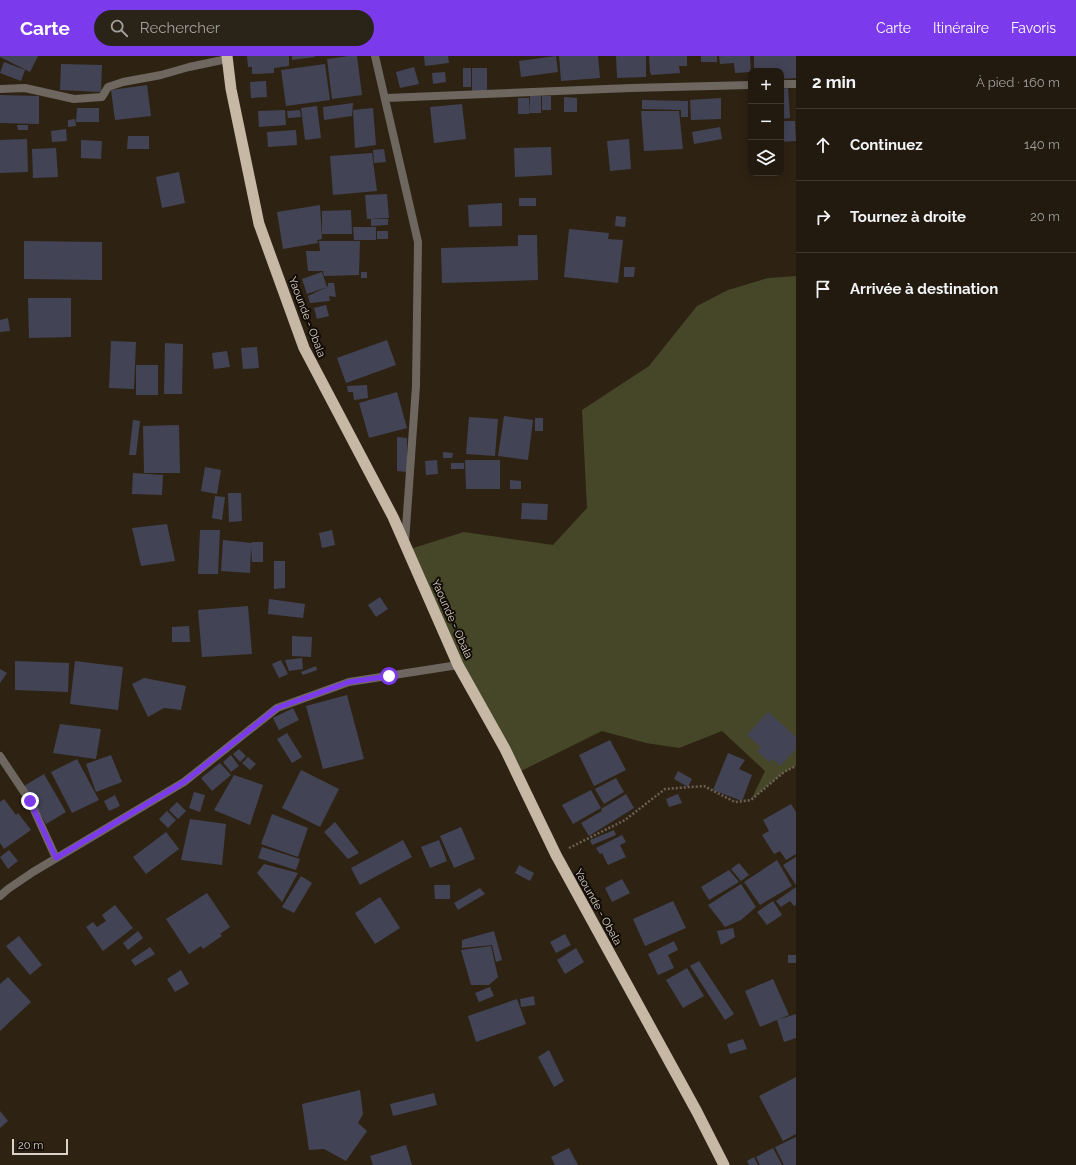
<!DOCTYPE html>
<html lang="fr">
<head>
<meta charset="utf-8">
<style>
  :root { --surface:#221a0e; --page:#2a2317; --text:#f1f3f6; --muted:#a2a19e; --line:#3f382e; --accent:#7c3aed }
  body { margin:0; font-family:Raleway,sans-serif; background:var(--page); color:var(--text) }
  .controls { position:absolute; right:12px; top:12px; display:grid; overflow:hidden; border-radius:8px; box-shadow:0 2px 10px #0003 }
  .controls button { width:36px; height:36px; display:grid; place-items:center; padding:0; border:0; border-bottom:1px solid var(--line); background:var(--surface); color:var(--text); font:20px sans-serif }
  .scale { position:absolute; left:12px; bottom:10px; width:56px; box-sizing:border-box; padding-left:4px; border:2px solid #dad2c9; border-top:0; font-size:11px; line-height:14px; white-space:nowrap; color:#dad2c9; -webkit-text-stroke:3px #120c06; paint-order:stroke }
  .stop { position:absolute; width:12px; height:12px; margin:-9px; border:3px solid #7c3aed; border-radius:50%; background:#fff }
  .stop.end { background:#7c3aed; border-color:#fff; box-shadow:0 1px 4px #0008 }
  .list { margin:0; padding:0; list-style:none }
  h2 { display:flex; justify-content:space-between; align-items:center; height:52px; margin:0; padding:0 16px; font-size:17px }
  h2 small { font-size:13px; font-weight:400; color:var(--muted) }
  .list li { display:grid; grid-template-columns:26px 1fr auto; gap:12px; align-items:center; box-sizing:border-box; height:72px; padding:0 16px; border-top:1px solid var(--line) }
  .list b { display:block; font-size:15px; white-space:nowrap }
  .list em { font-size:13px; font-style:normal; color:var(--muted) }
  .icon { flex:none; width:22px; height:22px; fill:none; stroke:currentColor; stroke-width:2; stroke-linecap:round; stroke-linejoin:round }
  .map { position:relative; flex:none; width:796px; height:1109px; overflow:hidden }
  header { display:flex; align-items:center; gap:24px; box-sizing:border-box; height:56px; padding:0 20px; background:var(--accent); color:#fff }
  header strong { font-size:19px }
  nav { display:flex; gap:22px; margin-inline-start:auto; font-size:14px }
  .search { width:280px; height:36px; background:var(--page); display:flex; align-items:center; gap:10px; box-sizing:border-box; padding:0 14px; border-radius:22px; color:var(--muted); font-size:15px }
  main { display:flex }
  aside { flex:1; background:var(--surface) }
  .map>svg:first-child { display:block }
  .green { fill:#464729 }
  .building { fill:#424456 }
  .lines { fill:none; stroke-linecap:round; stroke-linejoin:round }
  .path { stroke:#6b6053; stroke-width:2.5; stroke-dasharray:2 2; stroke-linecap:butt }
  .minor { stroke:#6e6760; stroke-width:8 }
  .trunk { stroke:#c7b8a6; stroke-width:11 }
  .route { stroke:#7c3aed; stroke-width:5 }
  .labels { text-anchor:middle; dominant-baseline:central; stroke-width:4; stroke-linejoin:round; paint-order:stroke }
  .street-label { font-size:11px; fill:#dad2c9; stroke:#120c06 }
</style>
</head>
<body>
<header>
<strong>Carte</strong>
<div class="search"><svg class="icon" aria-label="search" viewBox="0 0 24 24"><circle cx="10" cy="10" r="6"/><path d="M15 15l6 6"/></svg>Rechercher</div>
<nav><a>Carte</a><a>Itinéraire</a><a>Favoris</a></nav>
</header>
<main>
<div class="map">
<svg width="796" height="1109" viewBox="0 0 796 1109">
  <rect width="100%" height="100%" fill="#2e2213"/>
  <path class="green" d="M 796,220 L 796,710 L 784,716 L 751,744 L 765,715 L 722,675 L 679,692 L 646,687 L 602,675 L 515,718 L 404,495 L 464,476 L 553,489 L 587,452 L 582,354 L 649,310 L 697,250 L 728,234 L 768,222 Z"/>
  <path class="building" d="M 0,0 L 38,0 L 30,16 L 0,1 Z
    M 247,0 L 289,0 L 289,10 L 274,12 L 274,17 L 252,18 L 252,11 L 248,11 Z
    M 292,0 L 315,0 L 315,1 L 292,4 Z
    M 349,0 L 357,0 L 362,39 L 332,43 L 327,3 Z
    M 424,0 L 448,0 L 449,7 L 425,10 Z
    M 556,0 L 558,16 L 521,21 L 519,5 Z
    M 559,0 L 598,0 L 600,22 L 561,25 Z
    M 616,0 L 646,0 L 646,21 L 617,22 Z
    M 649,0 L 687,0 L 687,10 L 679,10 L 680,17 L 651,19 L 651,17 L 650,17 Z
    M 701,0 L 717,0 L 717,6 L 701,6 Z
    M 719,0 L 750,0 L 751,16 L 735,17 L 734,7 L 720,8 Z
    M 754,0 L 796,0 L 796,22 L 781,23 L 781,15 L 754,15 Z
    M 4,6 L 25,14 L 21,25 L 0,17 Z
    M 61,8 L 102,9 L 101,36 L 60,34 Z
    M 325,8 L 330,44 L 286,50 L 281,14 Z
    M 414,11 L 419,28 L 400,32 L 396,16 Z
    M 463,12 L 471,12 L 471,31 L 463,31 Z
    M 472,12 L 487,12 L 487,37 L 472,37 Z
    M 445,16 L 446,26 L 433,28 L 432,17 Z
    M 266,25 L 267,41 L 251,42 L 250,26 Z
    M 147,29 L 151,60 L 115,64 L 111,34 Z
    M 788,32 L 790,62 L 781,63 L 781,33 Z
    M 0,39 L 39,40 L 39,68 L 0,67 Z
    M 530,40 L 541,40 L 541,57 L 529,57 Z
    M 542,40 L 551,40 L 551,54 L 542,54 Z
    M 564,41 L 577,42 L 577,56 L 564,56 Z
    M 518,42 L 529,42 L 529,58 L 518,58 Z
    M 721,42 L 721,63 L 691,64 L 690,44 Z
    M 642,44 L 688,45 L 688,61 L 681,61 L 681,54 L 642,53 Z
    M 353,47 L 352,60 L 324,64 L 323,51 Z
    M 462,48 L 466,83 L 434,87 L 430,51 Z
    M 317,50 L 321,82 L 305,84 L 301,52 Z
    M 77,52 L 99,52 L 99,66 L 76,66 Z
    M 373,52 L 376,89 L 355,92 L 353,54 Z
    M 285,54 L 286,69 L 259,71 L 258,55 Z
    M 300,54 L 301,61 L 288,62 L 287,55 Z
    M 641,55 L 679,55 L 683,93 L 644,95 Z
    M 75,63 L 76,70 L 68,71 L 68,64 Z
    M 781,65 L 795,65 L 796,85 L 781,86 Z
    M 17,69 L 28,69 L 28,74 L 18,74 Z
    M 720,71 L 722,83 L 694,88 L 692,76 Z
    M 66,73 L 67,85 L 52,86 L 51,75 Z
    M 296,74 L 297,89 L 268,91 L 267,76 Z
    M 128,80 L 149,80 L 149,93 L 127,93 Z
    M 27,83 L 28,116 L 0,117 L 0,84 Z
    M 629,83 L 631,113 L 610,115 L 607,85 Z
    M 81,84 L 102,85 L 101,103 L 81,102 Z
    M 551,91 L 552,119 L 515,121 L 514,92 Z
    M 56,92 L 58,121 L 33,122 L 32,93 Z
    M 384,93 L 386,106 L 374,107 L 373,94 Z
    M 372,97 L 377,135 L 333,139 L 330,100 Z
    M 179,116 L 185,147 L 162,152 L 156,121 Z
    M 387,138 L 389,162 L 367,163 L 365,139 Z
    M 519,142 L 536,142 L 536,150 L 519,150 Z
    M 502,147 L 502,170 L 469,171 L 468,149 Z
    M 320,149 L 322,183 L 317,184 L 318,187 L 283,193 L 277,156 Z
    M 351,154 L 352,178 L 322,178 L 322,155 Z
    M 616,160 L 626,161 L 625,171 L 615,170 Z
    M 371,163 L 388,163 L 388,169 L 371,170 Z
    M 353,171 L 376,171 L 376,184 L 354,184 Z
    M 569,173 L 609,177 L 608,183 L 623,184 L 618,227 L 564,221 Z
    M 377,175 L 388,175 L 388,183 L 377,183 Z
    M 518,179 L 537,179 L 538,224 L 442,227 L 441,192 L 518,190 Z
    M 24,185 L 102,186 L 102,224 L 24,223 Z
    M 319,185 L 360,185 L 359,219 L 324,220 L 323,215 L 308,215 L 306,195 L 320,195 Z
    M 624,211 L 635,211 L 634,221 L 624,221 Z
    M 322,216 L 327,231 L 307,238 L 302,223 Z
    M 361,216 L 367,216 L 367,222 L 361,222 Z
    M 328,227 L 334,227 L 336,241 L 329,240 L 330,245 L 310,247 L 308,240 L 329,230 L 328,231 Z
    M 28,242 L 71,242 L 71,281 L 29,282 Z
    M 326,249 L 329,260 L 317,263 L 314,252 Z
    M 8,262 L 10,275 L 0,276 L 0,264 Z
    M 387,284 L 396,309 L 346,327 L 337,302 Z
    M 111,285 L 136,286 L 134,333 L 109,332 Z
    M 165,287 L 183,288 L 182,338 L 164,338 Z
    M 257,291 L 259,312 L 243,313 L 241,292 Z
    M 227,295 L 230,311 L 214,313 L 212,297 Z
    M 136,309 L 158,309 L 158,339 L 136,339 Z
    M 367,329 L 368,342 L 354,344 L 353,336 L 348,336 L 347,330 Z
    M 397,336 L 407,372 L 369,382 L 359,347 Z
    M 504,360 L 533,364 L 528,404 L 498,400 Z
    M 469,361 L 498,363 L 495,400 L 466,398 Z
    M 535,362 L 543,362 L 543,375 L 535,375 Z
    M 133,364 L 140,365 L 136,399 L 129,399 Z
    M 179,369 L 180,417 L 144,417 L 143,370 Z
    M 397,381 L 407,382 L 407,416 L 397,415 Z
    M 443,396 L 453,397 L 452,402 L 443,402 Z
    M 437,404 L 438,418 L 426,419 L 425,405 Z
    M 465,404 L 500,404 L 500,433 L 466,433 Z
    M 451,407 L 464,407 L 464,413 L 451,413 Z
    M 205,411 L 221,414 L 217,438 L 201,435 Z
    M 133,417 L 163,419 L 162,439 L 132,438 Z
    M 510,424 L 521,425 L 521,433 L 510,433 Z
    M 228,437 L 241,437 L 242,465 L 229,466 Z
    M 215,440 L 225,441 L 222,464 L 212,462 Z
    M 522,447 L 548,448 L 547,464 L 521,463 Z
    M 167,468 L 175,505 L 141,510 L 132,472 Z
    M 200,474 L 220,474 L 218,518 L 198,518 Z
    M 332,474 L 335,489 L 322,492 L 319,477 Z
    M 223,484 L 252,487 L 252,486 L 263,486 L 263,506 L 252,506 L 251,491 L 250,517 L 221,515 Z
    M 274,505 L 285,505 L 285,532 L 274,533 Z
    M 380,541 L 388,553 L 376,561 L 368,549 Z
    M 269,543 L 305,548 L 303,562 L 268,558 Z
    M 248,550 L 252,598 L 202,601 L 198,554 Z
    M 189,570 L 190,586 L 172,586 L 172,571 Z
    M 292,580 L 312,581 L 311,601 L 292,600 Z
    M 302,602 L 303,613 L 289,615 L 285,604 Z
    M 281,604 L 288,618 L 279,622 L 272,608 Z
    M 15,605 L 69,607 L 68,636 L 15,634 Z
    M 75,605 L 123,611 L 118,654 L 70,648 Z
    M 316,610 L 317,614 L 303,619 L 301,616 Z
    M 0,613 L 7,617 L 0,627 Z
    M 144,622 L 186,630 L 181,654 L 164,652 L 148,661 L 132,628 Z
    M 347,639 L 364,703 L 323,713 L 306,650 Z
    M 293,652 L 299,664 L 279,674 L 273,662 Z
    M 768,656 L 796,681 L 796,693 L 780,710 L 773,703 L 769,706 L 757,695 L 761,691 L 747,679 Z
    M 60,668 L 101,673 L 96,703 L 53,697 Z
    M 287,677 L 302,701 L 292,707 L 277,683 Z
    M 610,684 L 626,714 L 594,730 L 579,699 Z
    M 239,693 L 246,700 L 240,706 L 233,698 Z
    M 728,697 L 745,704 L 739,713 L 752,719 L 742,745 L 713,734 Z
    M 111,699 L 122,726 L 96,736 L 86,708 Z
    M 231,699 L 239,710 L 231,716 L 223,706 Z
    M 248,701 L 256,708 L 250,714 L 242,707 Z
    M 77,703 L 99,744 L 72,757 L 51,716 Z
    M 220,707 L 231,719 L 212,735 L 201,722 Z
    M 301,714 L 339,733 L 320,771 L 282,752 Z
    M 678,715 L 692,723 L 688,731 L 674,723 Z
    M 44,718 L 66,756 L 46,768 L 24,730 Z
    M 234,719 L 263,729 L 250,769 L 214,754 Z
    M 616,722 L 624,736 L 604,748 L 595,733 Z
    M 591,734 L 601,752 L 573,768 L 562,749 Z
    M 194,736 L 205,739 L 200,756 L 189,752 Z
    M 626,738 L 634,752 L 589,780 L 581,767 L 602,755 L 601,753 Z
    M 678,738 L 682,747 L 669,751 L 666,743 Z
    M 115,739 L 120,750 L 109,755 L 104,745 Z
    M 4,743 L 16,759 L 18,757 L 31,774 L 4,793 L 0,787 L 0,770 L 6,766 L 0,770 L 0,746 Z
    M 177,746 L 186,755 L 178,763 L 169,754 Z
    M 791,748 L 796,756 L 796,798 L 786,804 L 780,795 L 774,798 L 762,779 L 769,775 L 763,764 Z
    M 167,755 L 176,764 L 168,772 L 159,763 Z
    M 272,758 L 308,772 L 298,801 L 261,788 Z
    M 190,763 L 226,768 L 222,809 L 181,804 Z
    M 335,766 L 359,797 L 348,803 L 324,776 Z
    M 461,771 L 475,803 L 454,812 L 440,780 Z
    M 614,774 L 616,779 L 592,789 L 590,784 Z
    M 166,776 L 179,793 L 146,818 L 133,801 Z
    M 622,779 L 626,786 L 620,789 L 626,801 L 608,809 L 602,797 L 600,798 L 596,792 Z
    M 403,784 L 412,801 L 360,829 L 351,812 Z
    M 439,784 L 447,805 L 430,812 L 421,791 Z
    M 262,791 L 300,803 L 296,814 L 258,802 Z
    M 9,794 L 18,805 L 8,813 L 0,801 Z
    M 796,801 L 796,829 L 783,809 Z
    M 777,804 L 792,830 L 760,849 L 744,826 Z
    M 739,807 L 749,819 L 741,825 L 731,813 Z
    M 264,808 L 298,817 L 282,846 L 257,817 Z
    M 519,809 L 534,817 L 530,825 L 515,817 Z
    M 729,814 L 739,826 L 709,844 L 701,831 Z
    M 301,820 L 312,827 L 294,857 L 282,851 Z
    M 622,823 L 630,837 L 612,846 L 605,832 Z
    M 741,828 L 756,851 L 741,864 L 725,871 L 708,849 Z
    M 434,829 L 450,829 L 450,843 L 435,843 Z
    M 796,831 L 796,849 L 794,850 L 790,845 L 781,851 L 776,845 Z
    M 480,832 L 485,838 L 458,854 L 454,847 Z
    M 207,837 L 230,871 L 220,878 L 222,880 L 203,893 L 201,890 L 189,898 L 166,863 Z
    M 380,841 L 400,872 L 375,888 L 355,857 Z
    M 673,845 L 686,872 L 645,890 L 633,863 Z
    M 773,845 L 782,859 L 767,869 L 757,856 Z
    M 115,849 L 133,872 L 103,895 L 86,871 L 93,866 L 97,871 L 106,865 L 102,859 Z
    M 733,872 L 735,881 L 721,889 L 717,875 Z
    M 138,875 L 143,882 L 128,894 L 123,887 Z
    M 494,875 L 502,904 L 496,906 L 492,889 L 462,892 L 462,884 Z
    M 565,878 L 571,889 L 556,897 L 550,886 Z
    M 19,880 L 42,909 L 30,919 L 6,890 Z
    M 674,885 L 678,894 L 668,899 L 674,912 L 658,919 L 648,898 Z
    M 491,890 L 498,921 L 489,929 L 471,929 L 461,894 Z
    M 150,891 L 155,898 L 135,910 L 131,904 Z
    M 576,892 L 584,906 L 565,918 L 557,904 Z
    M 788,899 L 796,899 L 796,907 L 788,907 Z
    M 699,905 L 734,958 L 725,964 L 690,910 Z
    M 687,912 L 704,940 L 683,952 L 666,924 Z
    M 181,914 L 189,928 L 175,936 L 167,923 Z
    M 8,921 L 31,946 L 0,975 L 0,928 Z
    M 773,923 L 789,959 L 760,971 L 745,935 Z
    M 490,931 L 494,940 L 479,946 L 475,937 Z
    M 534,940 L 535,949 L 521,951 L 520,943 Z
    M 517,943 L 526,968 L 476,986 L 468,960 Z
    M 796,958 L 796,982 L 784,986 L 777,964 Z
    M 743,983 L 747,993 L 730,998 L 727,988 Z
    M 549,994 L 564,1025 L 554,1031 L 538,1001 Z
    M 796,1021 L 796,1078 L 783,1085 L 759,1040 Z
    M 360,1034 L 363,1058 L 358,1067 L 367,1075 L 346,1105 L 324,1093 L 309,1094 L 302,1048 Z
    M 434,1037 L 437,1049 L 393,1060 L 390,1048 Z
    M 0,1055 L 8,1065 L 0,1072 Z
    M 796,1081 L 796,1109 L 784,1109 L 775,1091 Z
    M 406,1089 L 412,1109 L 373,1109 L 370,1100 Z
    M 569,1092 L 578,1109 L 555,1109 L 551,1101 Z
    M 773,1092 L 782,1109 L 760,1109 L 756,1101 Z
    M 754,1101 L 758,1109 L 749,1109 L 747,1105 Z"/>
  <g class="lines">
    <path class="path" d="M 569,792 L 625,764 L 665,733 L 704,730 L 735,746 L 751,744 L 784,716 L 796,710"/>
    <path class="minor" d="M 375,0 L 418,186 L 416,330 L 405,486
      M 781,28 L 796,28
      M 0,33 L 25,32 L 74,43 L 102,41 L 108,31 L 123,26 L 161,19 L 189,11 L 227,3
      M 386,42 L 631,32 L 751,29
      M 0,700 L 30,745 L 56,802
      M 0,840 L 8,833 L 33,816 L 184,726 L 277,652 L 349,626 L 458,609"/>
    <path class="trunk" d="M 227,0 L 231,33 L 259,168 L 304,292 L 393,461 L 458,609 L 505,693 L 556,799 L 697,1056 L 724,1109"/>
  </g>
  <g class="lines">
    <path class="route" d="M 30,745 L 56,802 L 184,726 L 277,652 L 349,626 L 389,620"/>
  </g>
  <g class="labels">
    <g class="street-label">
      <text transform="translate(307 261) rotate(69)">Yaounde - Obala</text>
      <text transform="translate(452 563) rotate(66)">Yaounde - Obala</text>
      <text transform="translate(598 851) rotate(61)">Yaounde - Obala</text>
    </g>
  </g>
</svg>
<div class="controls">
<button>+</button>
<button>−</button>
<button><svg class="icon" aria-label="layers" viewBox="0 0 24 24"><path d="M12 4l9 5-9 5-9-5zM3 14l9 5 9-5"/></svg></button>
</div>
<div class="scale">20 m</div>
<div class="stop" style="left:389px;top:620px"></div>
<div class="stop end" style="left:30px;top:745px"></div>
</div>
<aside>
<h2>2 min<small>À pied · 160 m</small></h2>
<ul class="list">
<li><svg class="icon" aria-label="ahead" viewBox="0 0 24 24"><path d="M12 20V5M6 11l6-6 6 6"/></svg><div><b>Continuez</b></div><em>140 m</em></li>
<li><svg class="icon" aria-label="right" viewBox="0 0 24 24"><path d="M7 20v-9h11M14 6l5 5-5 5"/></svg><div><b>Tournez à droite</b></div><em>20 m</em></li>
<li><svg class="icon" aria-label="arrive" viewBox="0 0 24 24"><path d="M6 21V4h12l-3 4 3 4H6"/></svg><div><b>Arrivée à destination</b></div></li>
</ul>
</aside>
</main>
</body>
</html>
